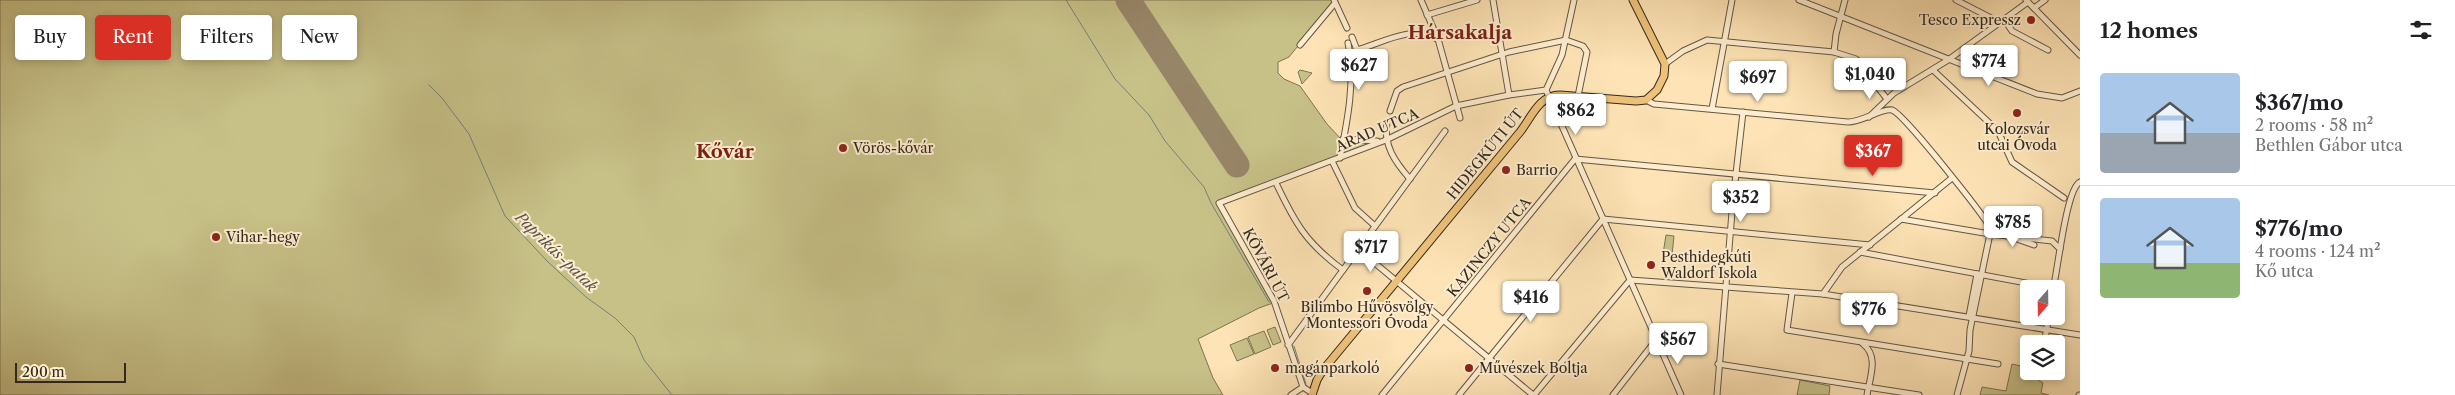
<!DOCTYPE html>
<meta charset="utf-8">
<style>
:root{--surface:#fff;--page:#f2f2f2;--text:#202124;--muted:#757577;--line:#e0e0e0;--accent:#d93025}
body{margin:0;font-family:"Libre Caslon Text",serif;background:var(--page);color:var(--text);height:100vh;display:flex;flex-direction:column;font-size:19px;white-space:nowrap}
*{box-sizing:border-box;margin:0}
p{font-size:16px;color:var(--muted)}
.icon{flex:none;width:28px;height:28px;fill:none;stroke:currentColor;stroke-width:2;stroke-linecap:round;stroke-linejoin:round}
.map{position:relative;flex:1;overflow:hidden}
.side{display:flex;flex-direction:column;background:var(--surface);width:375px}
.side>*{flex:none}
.guide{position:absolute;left:15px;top:15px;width:475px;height:45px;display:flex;gap:10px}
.needle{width:32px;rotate:200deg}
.buttons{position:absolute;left:2020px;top:280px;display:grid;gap:10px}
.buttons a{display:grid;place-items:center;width:45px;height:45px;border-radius:5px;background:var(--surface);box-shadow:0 2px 8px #0003;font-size:25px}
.scale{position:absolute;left:15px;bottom:12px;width:111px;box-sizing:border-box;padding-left:5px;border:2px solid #34281d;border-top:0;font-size:14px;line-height:18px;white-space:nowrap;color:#34281d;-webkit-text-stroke:4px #feedcf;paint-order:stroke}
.price{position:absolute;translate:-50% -42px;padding:0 11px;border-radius:5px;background:#fff;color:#222;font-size:16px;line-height:32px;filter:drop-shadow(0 1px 2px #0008)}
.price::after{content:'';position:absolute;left:50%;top:30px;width:15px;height:11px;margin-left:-8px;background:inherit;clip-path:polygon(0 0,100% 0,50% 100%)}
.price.on{background:var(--accent);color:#fff}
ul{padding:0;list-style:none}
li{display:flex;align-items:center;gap:15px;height:125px;padding:0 20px}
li+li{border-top:1px solid var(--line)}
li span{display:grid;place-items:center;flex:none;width:140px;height:100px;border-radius:5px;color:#555}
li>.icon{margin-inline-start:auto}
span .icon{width:60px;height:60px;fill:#fffc;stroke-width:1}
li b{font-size:21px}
h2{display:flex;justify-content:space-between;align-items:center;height:60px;padding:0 20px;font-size:21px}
.chip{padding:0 18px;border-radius:5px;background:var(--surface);box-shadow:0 2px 8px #0003;font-size:18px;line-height:45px}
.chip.on{background:var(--accent);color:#fff}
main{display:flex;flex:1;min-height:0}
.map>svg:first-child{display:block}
</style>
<main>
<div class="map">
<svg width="2080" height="395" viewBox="0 0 2080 395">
<rect width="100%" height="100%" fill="#fde3b5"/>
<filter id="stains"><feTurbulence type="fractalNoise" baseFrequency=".004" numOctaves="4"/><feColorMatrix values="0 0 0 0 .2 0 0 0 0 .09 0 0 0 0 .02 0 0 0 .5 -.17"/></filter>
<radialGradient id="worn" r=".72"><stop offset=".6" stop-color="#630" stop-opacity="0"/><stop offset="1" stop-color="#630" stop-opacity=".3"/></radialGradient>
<g fill="#c7c188" stroke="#7e7452">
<path d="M 0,0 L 1332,0 L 1333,3 L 1289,57 L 1278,62 L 1278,73 L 1284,79 L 1300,86 L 1327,124 L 1341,139 L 1339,157 L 1217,202 L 1273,303 L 1259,308 L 1198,339 L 1213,378 L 1223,395 L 0,395 Z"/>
<path d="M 1300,70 L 1312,73 L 1302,84 L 1298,72 Z"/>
<path d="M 1348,141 L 1372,143 L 1345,153 L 1345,142 Z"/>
<path d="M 1666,235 L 1674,236 L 1672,255 L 1663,254 Z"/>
<path d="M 1275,327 L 1281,342 L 1273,345 L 1267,330 Z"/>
<path d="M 1264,331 L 1271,347 L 1255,354 L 1248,337 Z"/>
<path d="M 1247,338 L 1254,354 L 1237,361 L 1230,345 Z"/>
<path d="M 2012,364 L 2029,368 L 2029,371 L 2040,371 L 2038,380 L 2043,383 L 2041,393 L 2049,395 L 1980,395 L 1982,387 L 2006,391 Z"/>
<path d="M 1800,380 L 1830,386 L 1829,395 L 1797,395 Z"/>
</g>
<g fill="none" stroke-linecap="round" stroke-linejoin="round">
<g stroke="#768179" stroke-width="1">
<path d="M 1066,0 L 1115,79 L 1149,115 L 1165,141 L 1204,187 L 1211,203 L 1269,302"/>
<path d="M 429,85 L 442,98 L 469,134 L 505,216 L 548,262 L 586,297 L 615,318 L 634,337 L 644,360 L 672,395"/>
<path d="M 1294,346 L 1306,384"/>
</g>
<path stroke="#988669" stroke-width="25" d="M 1128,0 L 1237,165"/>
<defs>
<g id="minor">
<path d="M 1334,0 L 1347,28"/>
<path d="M 1421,0 L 1438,39 L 1460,118"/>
<path d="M 1493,0 L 1509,95"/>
<path d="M 1574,0 L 1562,55 L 1546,90 L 1681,395"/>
<path d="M 1799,0 L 2037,94 L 2062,98 L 2080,91"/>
<path d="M 1956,0 L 1999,22"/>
<path d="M 2026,0 L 2080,55"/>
<path d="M 2034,8 L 2045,0"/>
<path d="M 1427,15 L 1477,0"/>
<path d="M 2004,19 L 2012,31 L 2048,50"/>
<path d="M 1352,37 L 1357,50 C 1382,43 1413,24 1437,39"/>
<path d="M 1300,45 L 1335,3"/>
<path d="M 1834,52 L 1836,34 L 1845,0"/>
<path d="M 1665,64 L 1683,51 L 1707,40 L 1834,52 L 1856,59 L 1887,99"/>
<path d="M 1933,70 L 1998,131 L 2012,162 L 2064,198"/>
<path d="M 1646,100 L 1654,104 L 1848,122 C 1862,122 1882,108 1892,110 C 1903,113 1983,214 1991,229 L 1970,330 L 1969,351 L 1957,395"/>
<path d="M 1712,109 L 1732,0"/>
<path d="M 1390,111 L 1397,91 L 1403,87 L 1509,52 L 1566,40 L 1583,46 L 1587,52 L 1578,96"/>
<path d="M 1869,117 L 1894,93 L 1948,60 L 2028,2"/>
<path d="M 1387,122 C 1383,145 1395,162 1410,179"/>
<path d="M 1343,139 L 1377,141"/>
<path d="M 1340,158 C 1347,123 1356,79 1348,43"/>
<path d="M 1575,159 L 1935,193"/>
<path d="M 1332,161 L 1355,208 L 1375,226"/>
<path d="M 1276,183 C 1295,223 1306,243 1343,270"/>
<path d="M 1603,219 L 1870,245"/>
<path d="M 1901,219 L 1990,234 L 2052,241 L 2060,249"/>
<path d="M 2014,238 L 2034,245"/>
<path d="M 1358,249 L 1533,395"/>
<path d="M 1860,252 L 2053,288"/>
<path d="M 1630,280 L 1823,294 L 2080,335"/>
<path d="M 2053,289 C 2058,270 2066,189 2080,182"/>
<path d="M 1792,293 L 1787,330 L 1998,364"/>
<path d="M 1823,294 L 1842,267 L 1952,178"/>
<path d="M 1969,316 L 1977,274"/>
<path d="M 1863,344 C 1879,356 1870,377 1867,395"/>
<path d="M 2044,344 L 2049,316"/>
<path d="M 1288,345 L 1445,131"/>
<path d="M 1718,364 L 1919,395"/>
<path d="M 1312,393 L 1303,387 L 1274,301 L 1219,203 L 1386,140 L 1456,106 L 1509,95 L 1546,90"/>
<path d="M 1291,395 L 1303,387"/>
<path d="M 1382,395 L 1575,159"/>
<path d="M 1459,395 L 1603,219"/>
<path d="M 1534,395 L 1630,280"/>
<path d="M 1613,395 L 1656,340"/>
<path d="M 1717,395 L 1733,200 L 1743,112"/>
<path d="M 2079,395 L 2080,395"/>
</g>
<path id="major" d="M 1312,395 L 1317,380 L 1323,370 L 1520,132 C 1531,118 1539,95 1560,95 L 1636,101 L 1646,100 L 1657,90 L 1664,76 L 1665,64 L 1633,0"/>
</defs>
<use href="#minor" stroke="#665743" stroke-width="7"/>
<use href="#major" stroke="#34281d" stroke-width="9"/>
<use href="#minor" stroke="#feedcf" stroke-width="5"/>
<use href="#major" stroke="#eec27a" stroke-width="7"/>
</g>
<g fill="#8f2418" stroke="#feedcf" stroke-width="2">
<circle cx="2031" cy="20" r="5"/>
<circle cx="2017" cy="113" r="5"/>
<circle cx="843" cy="148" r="5"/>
<circle cx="1506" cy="170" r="5"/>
<circle cx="216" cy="237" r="5"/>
<circle cx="1651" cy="265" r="5"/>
<circle cx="1367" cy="291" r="5"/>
<circle cx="1275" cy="368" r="5"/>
<circle cx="1469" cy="368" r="5"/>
</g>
<g text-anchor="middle" stroke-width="4" stroke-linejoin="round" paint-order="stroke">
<g font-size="14" fill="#34281d" stroke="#feedcf" text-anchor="start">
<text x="2021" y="25" text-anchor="end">Tesco Expressz</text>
<text x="2017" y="134" text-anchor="middle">Kolozsvár<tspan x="2017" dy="16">utcai Óvoda</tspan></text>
<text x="853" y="153">Vörös-kővár</text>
<text x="1516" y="175">Barrio</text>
<text x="226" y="242">Vihar-hegy</text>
<text x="1661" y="262">Pesthidegkúti<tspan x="1661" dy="16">Waldorf Iskola</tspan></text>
<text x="1367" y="312" text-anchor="middle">Bilimbo Hűvösvölgy<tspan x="1367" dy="16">Montessori Óvoda</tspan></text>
<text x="1285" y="373">magánparkoló</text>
<text x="1479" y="373">Művészek Boltja</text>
</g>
<g font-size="14" fill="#34281d" stroke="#feedcf">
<text transform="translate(1377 130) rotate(-23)" y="5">ARAD UTCA</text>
<text transform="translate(1485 154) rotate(-51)" y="5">HIDEGKÚTI ÚT</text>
<text transform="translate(1489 247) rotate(-51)" y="5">KAZINCZY UTCA</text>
<text transform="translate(1266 265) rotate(62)" y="5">KŐVÁRI ÚT</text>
</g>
<g font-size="15" font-style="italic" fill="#55544b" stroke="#feedcf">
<text transform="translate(556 252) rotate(44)" y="5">Paprikás-patak</text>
</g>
<g font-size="19" font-weight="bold" fill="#7a1f14" stroke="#feedcf">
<text x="1460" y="39">Hársakalja</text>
<text x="725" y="158">Kővár</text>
</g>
</g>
<rect width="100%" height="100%" filter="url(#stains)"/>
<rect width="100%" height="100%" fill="url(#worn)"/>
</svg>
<div class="buttons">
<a><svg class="needle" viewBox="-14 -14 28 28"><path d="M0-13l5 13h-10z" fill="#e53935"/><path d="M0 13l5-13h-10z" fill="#757577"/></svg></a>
<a><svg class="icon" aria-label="layers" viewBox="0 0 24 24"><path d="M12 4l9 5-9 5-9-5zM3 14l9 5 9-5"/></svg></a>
</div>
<div class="scale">200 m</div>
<b class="price" style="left:1989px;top:87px">$774</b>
<b class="price" style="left:1359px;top:91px">$627</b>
<b class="price" style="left:1870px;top:100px">$1,040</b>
<b class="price" style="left:1758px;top:103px">$697</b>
<b class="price" style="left:1576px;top:136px">$862</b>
<b class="price on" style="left:1873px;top:177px">$367</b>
<b class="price" style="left:1741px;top:223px">$352</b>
<b class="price" style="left:2013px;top:248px">$785</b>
<b class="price" style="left:1371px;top:273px">$717</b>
<b class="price" style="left:1531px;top:323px">$416</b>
<b class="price" style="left:1869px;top:335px">$776</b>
<b class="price" style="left:1678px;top:365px">$567</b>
<div class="guide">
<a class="chip">Buy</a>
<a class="chip on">Rent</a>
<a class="chip">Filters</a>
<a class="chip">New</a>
</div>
</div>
<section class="side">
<h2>12 homes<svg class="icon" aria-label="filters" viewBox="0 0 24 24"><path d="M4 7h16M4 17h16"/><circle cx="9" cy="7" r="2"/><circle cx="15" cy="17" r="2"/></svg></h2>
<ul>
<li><span style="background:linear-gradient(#a9c7e8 60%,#9aa5b1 0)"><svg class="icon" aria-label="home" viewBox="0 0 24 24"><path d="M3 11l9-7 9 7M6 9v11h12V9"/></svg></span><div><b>$367/mo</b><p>2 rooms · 58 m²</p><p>Bethlen Gábor utca</p></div></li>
<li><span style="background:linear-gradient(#a9c7e8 65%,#8fb573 0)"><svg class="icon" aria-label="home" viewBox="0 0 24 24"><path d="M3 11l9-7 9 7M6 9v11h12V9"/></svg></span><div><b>$776/mo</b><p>4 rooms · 124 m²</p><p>Kő utca</p></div></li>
</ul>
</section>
</main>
